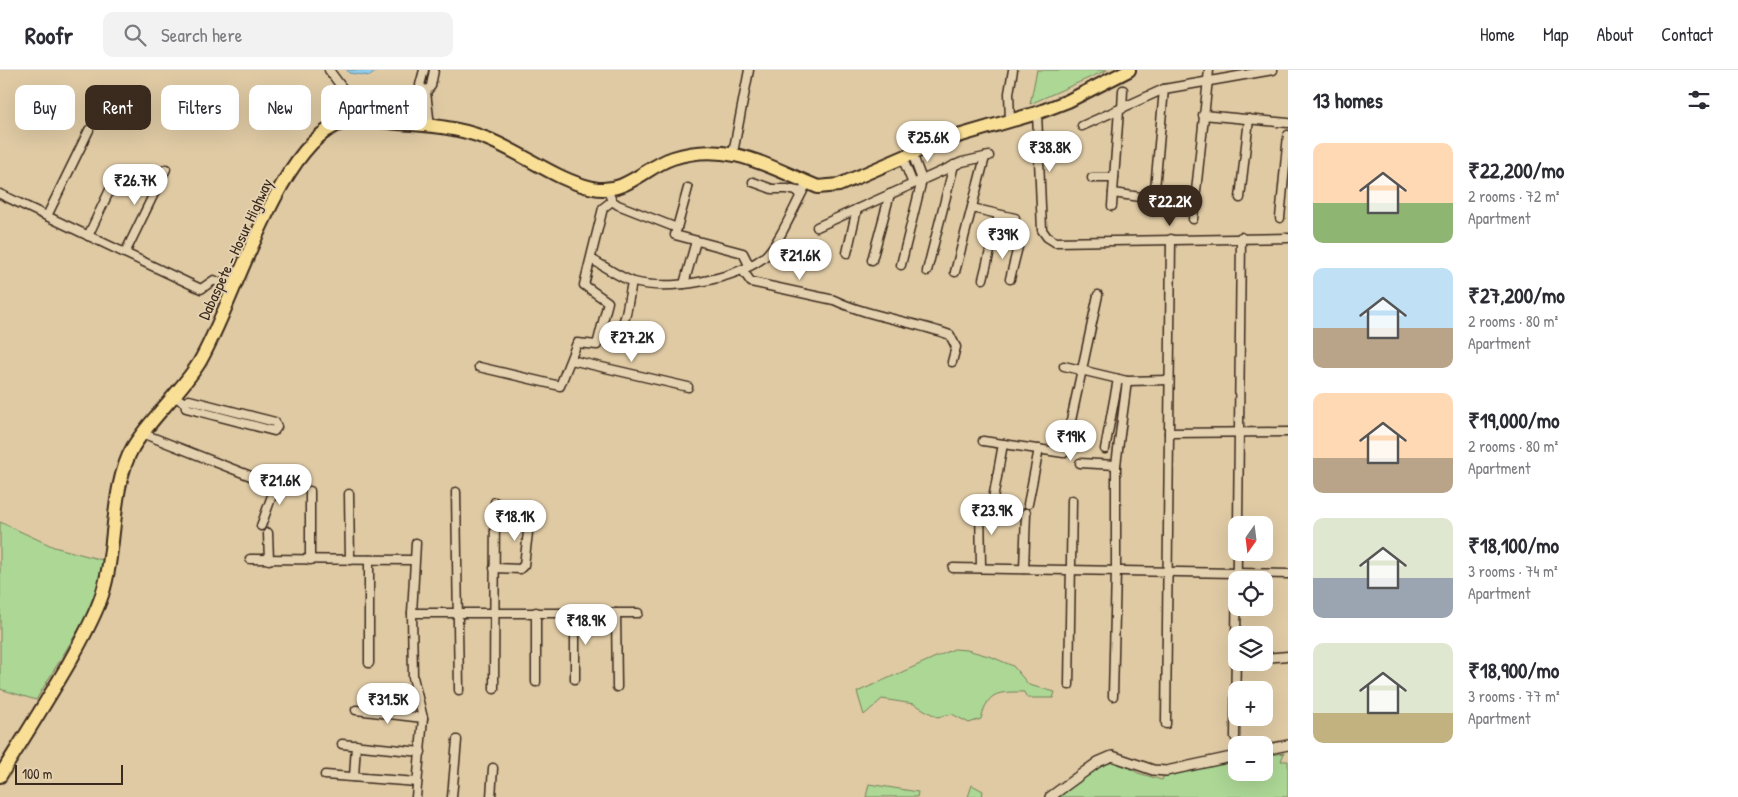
<!DOCTYPE html>
<meta charset="utf-8">
<style>
:root{--surface:#fff;--page:#f2f2f3;--text:#2b2b33;--muted:#7c7c81;--line:#e1e1e2;--accent:#3b2a1e}
body{margin:0;font-family:"Patrick Hand",sans-serif;background:var(--page);color:var(--text);height:100vh;display:flex;flex-direction:column;font-size:19px;white-space:nowrap}
*{box-sizing:border-box;margin:0}
p{font-size:16px;color:var(--muted)}
.icon{flex:none;width:28px;height:28px;fill:none;stroke:currentColor;stroke-width:2;stroke-linecap:round;stroke-linejoin:round}
.map{position:relative;flex:1;overflow:hidden}
.side{display:flex;flex-direction:column;background:var(--surface);width:450px}
.side>*{flex:none}
.top-card{position:absolute;left:15px;top:15px;width:475px;height:45px;display:flex;gap:10px}
.needle{width:32px;rotate:194deg}
.tools{position:absolute;left:1228px;top:446px;display:grid;gap:10px}
.tools a{display:grid;place-items:center;width:45px;height:45px;border-radius:10px;background:var(--surface);box-shadow:0 5px 20px #0002;font-size:25px}
.scale{position:absolute;left:15px;bottom:12px;width:108px;box-sizing:border-box;padding-left:5px;border:2px solid #3b2a1e;border-top:0;font-size:14px;line-height:18px;white-space:nowrap;color:#3b2a1e;-webkit-text-stroke:4px #e4d1af;paint-order:stroke}
.price{position:absolute;translate:-50% -42px;padding:0 11px;border-radius:18px;background:#fff;color:#222;font-size:16px;line-height:32px;filter:drop-shadow(0 1px 2px #0008)}
.price::after{content:'';position:absolute;left:50%;top:30px;width:15px;height:11px;margin-left:-8px;background:inherit;clip-path:polygon(0 0,100% 0,50% 100%)}
.price.on{background:var(--accent);color:#fff}
ul{padding:0;list-style:none}
li{display:flex;align-items:center;gap:15px;height:125px;padding:0 25px}
li span{display:grid;place-items:center;flex:none;width:140px;height:100px;border-radius:10px;color:#555}
li>.icon{margin-inline-start:auto}
span .icon{width:60px;height:60px;fill:#fffc;stroke-width:1}
li b{font-size:21px}
h2{display:flex;justify-content:space-between;align-items:center;height:60px;padding:0 25px;font-size:21px}
.pill{padding:0 18px;border-radius:10px;background:var(--surface);box-shadow:0 5px 20px #0002;font-size:18px;line-height:45px}
.pill.on{background:var(--accent);color:#fff}
header{display:flex;align-items:center;gap:30px;box-sizing:border-box;height:70px;padding:0 25px;background:var(--surface);border-bottom:1px solid var(--line)}
header strong{font-size:24px}
nav{display:flex;gap:28px;margin-inline-start:auto;font-size:18px}
.search{width:350px;height:45px;background:var(--page);display:flex;align-items:center;gap:12px;box-sizing:border-box;padding:0 18px;border-radius:10px;color:var(--muted);font-size:19px}
main{display:flex;flex:1;min-height:0}
.map>svg:first-child{display:block}
</style>
<header>
<strong>Roofr</strong>
<div class="search"><svg class="icon" aria-label="search" viewBox="0 0 24 24"><circle cx="10" cy="10" r="6"/><path d="M15 15l6 6"/></svg>Search here</div>
<nav><a>Home</a><a>Map</a><a>About</a><a>Contact</a></nav>
</header>
<main>
<div class="map">
<svg width="1288" height="727" viewBox="0 0 1288 727">
<rect width="100%" height="100%" fill="#dfcaa4"/>
<filter id="ink" filterUnits="userSpaceOnUse"><feTurbulence type="fractalNoise" baseFrequency=".02" numOctaves="2"/><feDisplacementMap in="SourceGraphic" scale="10" xChannelSelector="R" yChannelSelector="G"/><feConvolveMatrix kernelMatrix="1 2 1 2 8 2 1 2 1" color-interpolation-filters="sRGB"/></filter>
<g filter="url(#ink)">
<g fill="#acd795" stroke="#74805a">
<path d="M 1037,0 L 1107,0 L 1030,34 Z"/>
<path d="M 0,452 L 54,477 L 106,491 L 86,547 L 36,630 L 0,619 Z"/>
<path d="M 954,579 L 967,580 L 992,587 L 1013,596 L 1029,615 L 1055,622 L 1053,628 L 1027,628 L 1024,622 C 998,622 988,621 981,649 L 969,653 L 952,644 L 937,647 L 914,634 L 882,629 L 864,645 L 857,622 Z"/>
<path d="M 1284,683 L 1281,691 L 1288,691 L 1288,727 L 1057,727 L 1100,696 L 1116,691 L 1138,703 L 1162,710 L 1163,707 L 1236,691 L 1236,702 L 1264,702 L 1264,686 Z"/>
<path d="M 869,714 L 918,722 L 917,727 L 866,727 Z"/>
<path d="M 972,715 L 983,721 L 982,727 L 968,727 Z"/>
</g>
<path fill="#8dceee" stroke="#6c8c9b" d="M 347,0 L 378,0 L 370,6 L 349,3 Z"/>
<g fill="none" stroke-linecap="round" stroke-linejoin="round">
<defs>
<g id="minor">
<path d="M 329,0 L 349,27 L 361,51"/>
<path d="M 424,0 L 420,15 L 426,22"/>
<path d="M 1122,39 L 1123,20"/>
<path d="M 1037,43 L 1042,160 L 1047,167 L 1055,172 L 1288,168"/>
<path d="M 1203,45 L 1288,53"/>
<path d="M 1010,51 L 1009,23 L 1013,0"/>
<path d="M 430,56 L 426,22 L 431,16 L 434,0"/>
<path d="M 1082,56 L 1164,19 L 1273,0"/>
<path d="M 733,83 L 749,0"/>
<path d="M 902,87 L 913,114"/>
<path d="M 1092,108 L 1114,108"/>
<path d="M 753,112 L 772,119 L 787,119 L 802,122"/>
<path d="M 688,118 L 675,165 L 743,183 L 749,195"/>
<path d="M 608,121 L 612,131 L 618,135 L 677,158"/>
<path d="M 1113,123 L 1154,129"/>
<path d="M 0,124 L 201,219 L 214,210 L 233,220"/>
<path d="M 1240,128 L 1249,49"/>
<path d="M 1154,131 L 1194,135"/>
<path d="M 1112,136 L 1119,40"/>
<path d="M 972,138 L 1015,148"/>
<path d="M 1153,141 L 1164,19"/>
<path d="M 47,146 L 89,60"/>
<path d="M 1280,148 L 1288,65"/>
<path d="M 1193,149 L 1209,0"/>
<path d="M 817,157 L 962,92 L 989,86"/>
<path d="M 88,166 L 116,107"/>
<path d="M 993,170 L 1018,177 L 1010,209"/>
<path d="M 125,183 L 166,99"/>
<path d="M 847,183 L 857,139"/>
<path d="M 591,189 C 604,196 620,208 634,212 C 670,221 733,210 763,188 C 778,177 797,131 807,113"/>
<path d="M 872,190 L 890,124"/>
<path d="M 901,195 L 922,110 L 912,83"/>
<path d="M 743,201 L 751,212 L 834,230 C 870,247 912,251 950,265 L 956,277 L 952,292"/>
<path d="M 927,201 L 954,95"/>
<path d="M 955,202 L 985,87"/>
<path d="M 983,209 L 999,145"/>
<path d="M 684,214 L 696,171"/>
<path d="M 617,272 L 626,244 L 632,212"/>
<path d="M 571,290 L 688,317"/>
<path d="M 1064,296 L 1127,311 L 1168,310"/>
<path d="M 479,297 L 560,316 L 577,273 L 597,275 L 608,232 L 584,215 L 603,138 L 612,131"/>
<path d="M 175,327 L 185,333 L 186,338 L 274,361 L 277,357 L 275,352 L 189,330 L 185,333"/>
<path d="M 1169,363 L 1288,362"/>
<path d="M 144,364 L 276,416"/>
<path d="M 983,371 L 1064,383 L 1098,225"/>
<path d="M 1105,379 L 1118,309"/>
<path d="M 1080,393 L 1116,395"/>
<path d="M 310,421 L 310,490"/>
<path d="M 456,422 L 459,620"/>
<path d="M 349,424 L 350,490"/>
<path d="M 993,429 L 1003,374"/>
<path d="M 980,434 L 981,498"/>
<path d="M 1028,434 L 1039,379"/>
<path d="M 1238,455 L 1241,167"/>
<path d="M 261,456 L 278,409"/>
<path d="M 268,463 L 269,490"/>
<path d="M 416,473 L 412,543 L 413,607 L 423,648 L 416,727"/>
<path d="M 250,489 L 414,490"/>
<path d="M 369,490 L 369,593"/>
<path d="M 494,498 L 520,499 L 524,495 L 531,438"/>
<path d="M 953,498 L 1288,504"/>
<path d="M 1024,499 L 1026,443"/>
<path d="M 536,542 L 536,612"/>
<path d="M 412,543 L 638,543"/>
<path d="M 616,543 L 617,617"/>
<path d="M 1264,588 L 1288,586"/>
<path d="M 575,609 L 575,542"/>
<path d="M 1069,615 L 1072,430"/>
<path d="M 494,619 L 495,432"/>
<path d="M 1113,626 L 1116,501 L 1116,395 L 1127,311"/>
<path d="M 356,640 L 423,648"/>
<path d="M 1166,654 L 1171,169"/>
<path d="M 1235,667 L 1237,482"/>
<path d="M 342,674 L 421,682"/>
<path d="M 325,705 L 417,712"/>
<path d="M 354,707 L 356,675"/>
<path d="M 452,727 L 457,670"/>
<path d="M 491,727 L 493,698"/>
</g>
<g id="tertiary">
<path d="M 1264,680 L 1288,675"/>
<path d="M 1050,727 L 1098,692 L 1112,686 L 1153,700 L 1166,701 L 1236,686"/>
</g>
<path id="trunk" d="M 0,706 C 23,669 47,631 69,593 C 81,571 94,549 102,525 C 117,479 110,417 133,377 C 150,349 180,323 199,293 C 233,237 278,72 342,53 C 359,48 380,51 398,53 C 428,55 457,57 485,68 C 522,82 555,110 593,118 C 625,125 645,97 673,88 C 728,70 769,97 818,117 L 839,115 L 941,71 L 1037,43 L 1068,31 L 1129,0"/>
</defs>
<use href="#minor" stroke="#3b2a1e" stroke-width="11"/>
<use href="#tertiary" stroke="#3b2a1e" stroke-width="12"/>
<use href="#trunk" stroke="#3b2a1e" stroke-width="16"/>
<use href="#minor" stroke="#e4d1af" stroke-width="8"/>
<use href="#tertiary" stroke="#e4d1af" stroke-width="9"/>
<use href="#trunk" stroke="#f9df96" stroke-width="12"/>
</g>
</g>
<g text-anchor="middle" stroke-width="4" stroke-linejoin="round" paint-order="stroke">
<g font-size="16" fill="#3b2a1e" stroke="#e4d1af">
<text transform="translate(235 179) rotate(-65)" y="6">Dabaspete - Hosur Highway</text>
</g>
</g>
</svg>
<div class="tools">
<a><svg class="needle" viewBox="-14 -14 28 28"><path d="M0-13l5 13h-10z" fill="#e53935"/><path d="M0 13l5-13h-10z" fill="#7c7c81"/></svg></a>
<a><svg class="icon" aria-label="locate" viewBox="0 0 24 24"><circle cx="12" cy="12" r="6"/><path d="M12 2v4M12 18v4M2 12h4M18 12h4"/></svg></a>
<a><svg class="icon" aria-label="layers" viewBox="0 0 24 24"><path d="M12 4l9 5-9 5-9-5zM3 14l9 5 9-5"/></svg></a>
<a>+</a>
<a>−</a>
</div>
<div class="scale">100 m</div>
<b class="price" style="left:928px;top:93px">₹25.6K</b>
<b class="price" style="left:1050px;top:103px">₹38.8K</b>
<b class="price" style="left:135px;top:136px">₹26.7K</b>
<b class="price on" style="left:1170px;top:157px">₹22.2K</b>
<b class="price" style="left:1003px;top:190px">₹39K</b>
<b class="price" style="left:800px;top:211px">₹21.6K</b>
<b class="price" style="left:632px;top:293px">₹27.2K</b>
<b class="price" style="left:1071px;top:392px">₹19K</b>
<b class="price" style="left:280px;top:436px">₹21.6K</b>
<b class="price" style="left:992px;top:466px">₹23.9K</b>
<b class="price" style="left:515px;top:472px">₹18.1K</b>
<b class="price" style="left:586px;top:576px">₹18.9K</b>
<b class="price" style="left:388px;top:655px">₹31.5K</b>
<div class="top-card">
<a class="pill">Buy</a>
<a class="pill on">Rent</a>
<a class="pill">Filters</a>
<a class="pill">New</a>
<a class="pill">Apartment</a>
</div>
</div>
<section class="side">
<h2>13 homes<svg class="icon" aria-label="filters" viewBox="0 0 24 24"><path d="M4 7h16M4 17h16"/><circle cx="9" cy="7" r="2"/><circle cx="15" cy="17" r="2"/></svg></h2>
<ul>
<li><span style="background:linear-gradient(#ffd9b3 60%,#8fb573 0)"><svg class="icon" aria-label="home" viewBox="0 0 24 24"><path d="M3 11l9-7 9 7M6 9v11h12V9"/></svg></span><div><b>₹22,200/mo</b><p>2 rooms · 72 m²</p><p>Apartment</p></div></li>
<li><span style="background:linear-gradient(#bfe0f5 60%,#b9a48a 0)"><svg class="icon" aria-label="home" viewBox="0 0 24 24"><path d="M3 11l9-7 9 7M6 9v11h12V9"/></svg></span><div><b>₹27,200/mo</b><p>2 rooms · 80 m²</p><p>Apartment</p></div></li>
<li><span style="background:linear-gradient(#ffd9b3 65%,#b9a48a 0)"><svg class="icon" aria-label="home" viewBox="0 0 24 24"><path d="M3 11l9-7 9 7M6 9v11h12V9"/></svg></span><div><b>₹19,000/mo</b><p>2 rooms · 80 m²</p><p>Apartment</p></div></li>
<li><span style="background:linear-gradient(#dfe7d0 60%,#9aa5b1 0)"><svg class="icon" aria-label="home" viewBox="0 0 24 24"><path d="M3 11l9-7 9 7M6 9v11h12V9"/></svg></span><div><b>₹18,100/mo</b><p>3 rooms · 74 m²</p><p>Apartment</p></div></li>
<li><span style="background:linear-gradient(#dfe7d0 70%,#c2b280 0)"><svg class="icon" aria-label="home" viewBox="0 0 24 24"><path d="M3 11l9-7 9 7M6 9v11h12V9"/></svg></span><div><b>₹18,900/mo</b><p>3 rooms · 77 m²</p><p>Apartment</p></div></li>
</ul>
</section>
</main>
